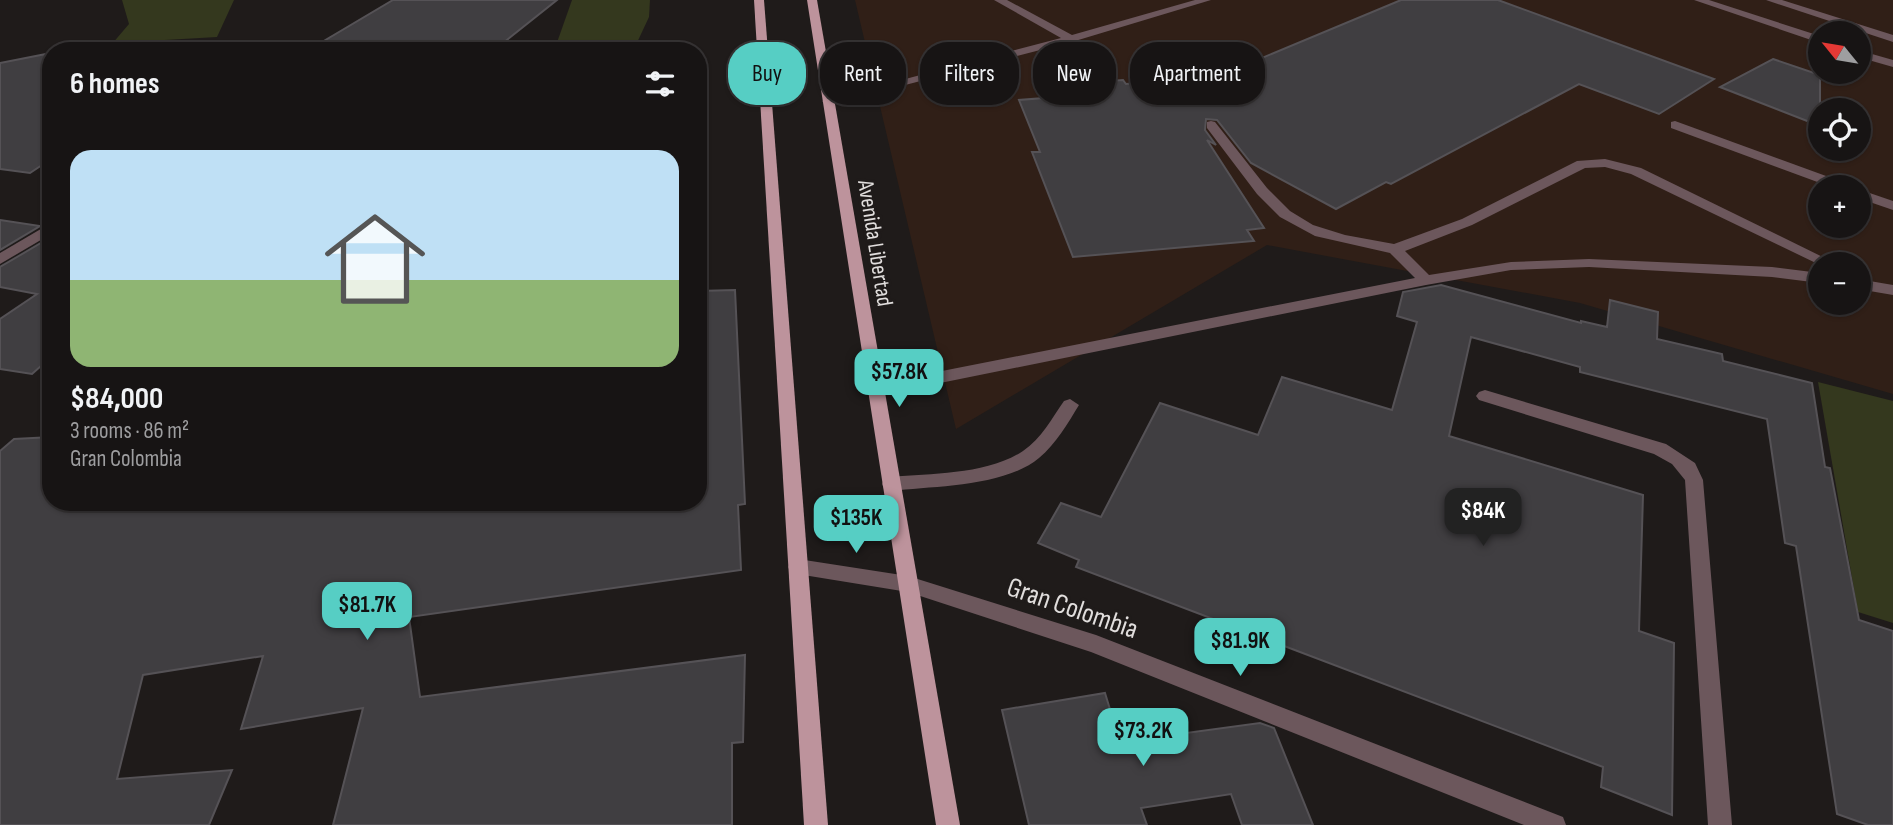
<!DOCTYPE html>
<meta charset="utf-8">
<style>
:root{--surface:#171414;--page:#201d1d;--text:#f1f3f6;--muted:#9e9ea0;--line:#363334;--accent:#56cec4}
body{margin:0;font-family:"Sofia Sans Condensed",sans-serif;background:var(--page);color:var(--text);height:100vh;display:flex;flex-direction:column;font-size:26px;white-space:nowrap}
*{box-sizing:border-box;margin:0}
p{font-size:23px;color:var(--muted)}
.icon{flex:none;width:38px;height:38px;fill:none;stroke:currentColor;stroke-width:2;stroke-linecap:round;stroke-linejoin:round}
.map{position:relative;flex:1;overflow:hidden}
.drawer{position:absolute;left:42px;top:42px;width:665px;height:469px;display:flex;flex-direction:column;background:var(--surface);border-radius:28px;box-shadow:0 2px 5px #0004,0 0 0 2px var(--line)}
.drawer>*{flex:none}
.top-card{position:absolute;left:728px;top:42px;width:665px;height:63px;display:flex;gap:14px}
.needle{width:46px;rotate:300deg}
.fabs{position:absolute;left:1808px;top:21px;display:grid;gap:14px}
.fabs a{display:grid;place-items:center;width:63px;height:63px;border-radius:50%;background:var(--surface);box-shadow:0 2px 5px #0004,0 0 0 2px var(--line);font-size:35px}
.price{position:absolute;translate:-50% -60px;padding:0 16px;border-radius:14px;background:var(--accent);color:#111;font-size:23px;line-height:46px;filter:drop-shadow(0 2px 4px #0008)}
.price::after{content:'';position:absolute;left:50%;top:42px;width:21px;height:16px;margin-left:-10px;background:inherit;clip-path:polygon(0 0,100% 0,50% 100%)}
.price.selected{background:#222;color:#fff}
ul{padding:0;list-style:none}
li{display:grid;align-content:center;gap:14px;height:371px;padding:0 28px}
li span{display:grid;place-items:center;height:217px;border-radius:21px;color:#555}
li>.icon{margin-inline-start:auto}
span .icon{width:126px;height:126px;fill:#fffc;stroke-width:1}
li b{font-size:30px}
h2{display:flex;justify-content:space-between;align-items:center;height:84px;padding:0 28px;font-size:30px}
.tag{padding:0 24px;border-radius:28px;background:var(--surface);box-shadow:0 2px 5px #0004,0 0 0 2px var(--line);font-size:24px;line-height:63px}
.tag.selected{background:var(--accent);color:#111}
.map>svg:first-child{display:block}
</style>
<div class="map">
<svg width="1893" height="825" viewBox="0 0 1893 825">
<rect width="100%" height="100%" fill="#1f1b1a"/>
<path fill="#301f17" fill-rule="evenodd" d="M 855,0 L 1893,0 L 1893,394 L 1580,303 L 1267,245 L 956,429 ZM 1820,33 L 1858,33 L 1858,72 L 1820,72 ZM 1820,110 L 1858,110 L 1858,149 L 1820,149 ZM 1820,187 L 1858,187 L 1858,226 L 1820,226 ZM 1820,264 L 1858,264 L 1858,303 L 1820,303 Z"/>
<g fill="#34381e">
<path d="M 122,0 L 234,0 L 217,37 L 165,40 L 141,51 L 106,51 L 129,24 Z"/>
<path d="M 572,0 L 650,0 L 649,17 L 634,49 L 554,51 Z"/>
<path d="M 1818,382 L 1893,401 L 1893,623 L 1858,612 Z"/>
</g>
<g fill="#403e41" stroke="#555256" stroke-width="2">
<path d="M 393,0 L 557,0 L 493,51 L 307,51 Z"/>
<path d="M 1401,0 L 1498,0 L 1714,79 L 1659,114 L 1579,84 L 1391,184 L 1386,182 L 1336,209 L 1251,163 L 1217,120 L 1206,119 L 1205,130 L 1216,145 L 1207,140 L 1264,228 L 1247,230 L 1254,241 L 1073,257 L 1032,152 L 1040,152 L 1019,100 L 1057,97 L 1052,85 L 1123,80 L 1126,84 L 1164,81 L 1173,95 Z"/>
<path d="M 51,53 L 51,159 L 30,173 L 0,169 L 0,63 Z"/>
<path d="M 1773,59 L 1820,75 L 1820,126 L 1720,87 Z"/>
<path d="M 0,220 L 40,226 L 0,250 Z"/>
<path d="M 51,237 L 51,357 L 32,374 L 0,369 L 0,319 L 37,294 L 0,287 L 0,267 Z"/>
<path d="M 1441,285 L 1581,323 L 1581,321 L 1607,327 L 1610,300 L 1658,312 L 1657,339 L 1722,354 L 1723,361 L 1812,383 L 1825,467 L 1830,468 L 1859,620 L 1893,631 L 1893,825 L 1868,825 L 1837,814 L 1796,546 L 1785,543 L 1767,419 L 1580,372 L 1580,367 L 1471,337 L 1449,436 L 1643,495 L 1639,631 L 1674,643 L 1672,815 L 1601,787 L 1603,767 L 1076,567 L 1079,560 L 1038,543 L 1061,503 L 1101,517 L 1160,403 L 1258,435 L 1282,377 L 1392,410 L 1417,322 L 1397,316 L 1403,292 Z"/>
<path d="M 735,290 L 745,504 L 738,505 L 741,570 L 409,617 L 420,697 L 745,655 L 743,742 L 732,743 L 732,825 L 333,825 L 363,708 L 241,729 L 263,656 L 143,675 L 117,779 L 232,770 L 209,825 L 0,825 L 0,451 L 14,439 L 51,437 L 51,502 L 698,502 L 698,291 Z"/>
<path d="M 1105,693 L 1120,742 L 1260,723 L 1274,728 L 1313,825 L 1242,825 L 1231,794 L 1141,808 L 1147,825 L 1029,825 L 1002,710 Z"/>
</g>
<g fill="none" stroke-linecap="round" stroke-linejoin="round">
<g fill="#6c575c" fill-rule="evenodd">
<path d="M 994,0 L 1007,0 L 1072,35 L 1195,0 L 1211,0 L 1075,41 L 828,105 L 822,101 L 1061,38 Z"/>
<path d="M 1694,0 L 1709,0 L 1820,36 L 1820,43 Z"/>
<path d="M 1766,0 L 1782,0 L 1893,35 L 1893,42 Z"/>
<path d="M 1858,50 L 1893,60 L 1893,67 L 1858,57 Z"/>
<path d="M 1211,121 L 1215,122 L 1267,188 L 1290,211 L 1313,225 L 1345,235 L 1394,244 L 1462,219 L 1577,161 L 1605,159 L 1641,168 L 1837,264 L 1820,265 L 1631,174 L 1605,167 L 1585,168 L 1472,225 L 1405,251 L 1429,275 L 1511,262 L 1589,259 L 1772,267 L 1820,273 L 1820,283 L 1772,277 L 1589,267 L 1511,270 L 1426,285 L 876,396 L 870,394 L 867,390 L 876,384 L 1415,278 L 1390,253 L 1315,236 L 1280,217 L 1257,194 L 1207,128 L 1207,122 Z"/>
<path d="M 1675,121 L 1848,184 L 1850,187 L 1831,187 L 1671,128 L 1671,122 Z"/>
<path d="M 1858,189 L 1893,201 L 1893,210 L 1858,198 Z"/>
<path d="M 51,223 L 51,234 L 0,264 L 0,253 Z"/>
<path d="M 1858,279 L 1893,285 L 1893,295 L 1858,289 Z"/>
<path d="M 1485,390 L 1666,444 L 1695,463 L 1703,480 L 1732,825 L 1708,825 L 1685,480 L 1672,464 L 1654,454 L 1479,400 L 1476,396 L 1479,392 Z"/>
<path d="M 1070,399 L 1079,405 C 1068,423 1056,444 1039,458 C 1004,487 935,486 891,491 L 884,489 L 882,484 L 884,479 L 891,477 C 933,473 986,475 1023,451 C 1041,439 1052,418 1064,401 Z"/>
<path d="M 798,559 L 908,576 L 1096,635 L 1563,817 L 1566,825 L 1524,825 L 1091,652 L 908,592 L 791,573 L 788,567 L 791,561 Z"/>
</g>
<g fill="#bd939c" fill-rule="evenodd">
<path d="M 754,0 L 764,0 L 828,825 L 804,825 Z"/>
<path d="M 807,0 L 817,0 L 960,825 L 936,825 Z"/>
</g>
</g>
<g text-anchor="middle" stroke-width="6" stroke-linejoin="round" paint-order="stroke">
<g font-size="23" fill="#e1dedd" stroke="#1f1b1a">
<text transform="translate(876 243) rotate(81)" y="8">Avenida Libertad</text>
</g>
<g font-size="28" fill="#e1dedd" stroke="#1f1b1a">
<text transform="translate(1073 607) rotate(19)" y="10">Gran Colombia</text>
</g>
</g>
</svg>
<div class="fabs">
<a><svg class="needle" viewBox="-14 -14 28 28"><path d="M0-13l5 13h-10z" fill="#e53935"/><path d="M0 13l5-13h-10z" fill="#9e9ea0"/></svg></a>
<a><svg class="icon" aria-label="locate" viewBox="0 0 24 24"><circle cx="12" cy="12" r="6"/><path d="M12 2v4M12 18v4M2 12h4M18 12h4"/></svg></a>
<a>+</a>
<a>−</a>
</div>
<b class="price" style="left:899px;top:409px">$57.8K</b>
<b class="price selected" style="left:1483px;top:548px">$84K</b>
<b class="price" style="left:856px;top:555px">$135K</b>
<b class="price" style="left:367px;top:642px">$81.7K</b>
<b class="price" style="left:1240px;top:678px">$81.9K</b>
<b class="price" style="left:1143px;top:768px">$73.2K</b>
<div class="top-card">
<a class="tag selected">Buy</a>
<a class="tag">Rent</a>
<a class="tag">Filters</a>
<a class="tag">New</a>
<a class="tag">Apartment</a>
</div>
<section class="drawer">
<h2>6 homes<svg class="icon" aria-label="filters" viewBox="0 0 24 24"><path d="M4 7h16M4 17h16"/><circle cx="9" cy="7" r="2"/><circle cx="15" cy="17" r="2"/></svg></h2>
<ul>
<li><span style="background:linear-gradient(#bfe0f5 60%,#8fb573 0)"><svg class="icon" aria-label="home" viewBox="0 0 24 24"><path d="M3 11l9-7 9 7M6 9v11h12V9"/></svg></span><div><b>$84,000</b><p>3 rooms · 86 m²</p><p>Gran Colombia</p></div></li>
</ul>
</section>
</div>
